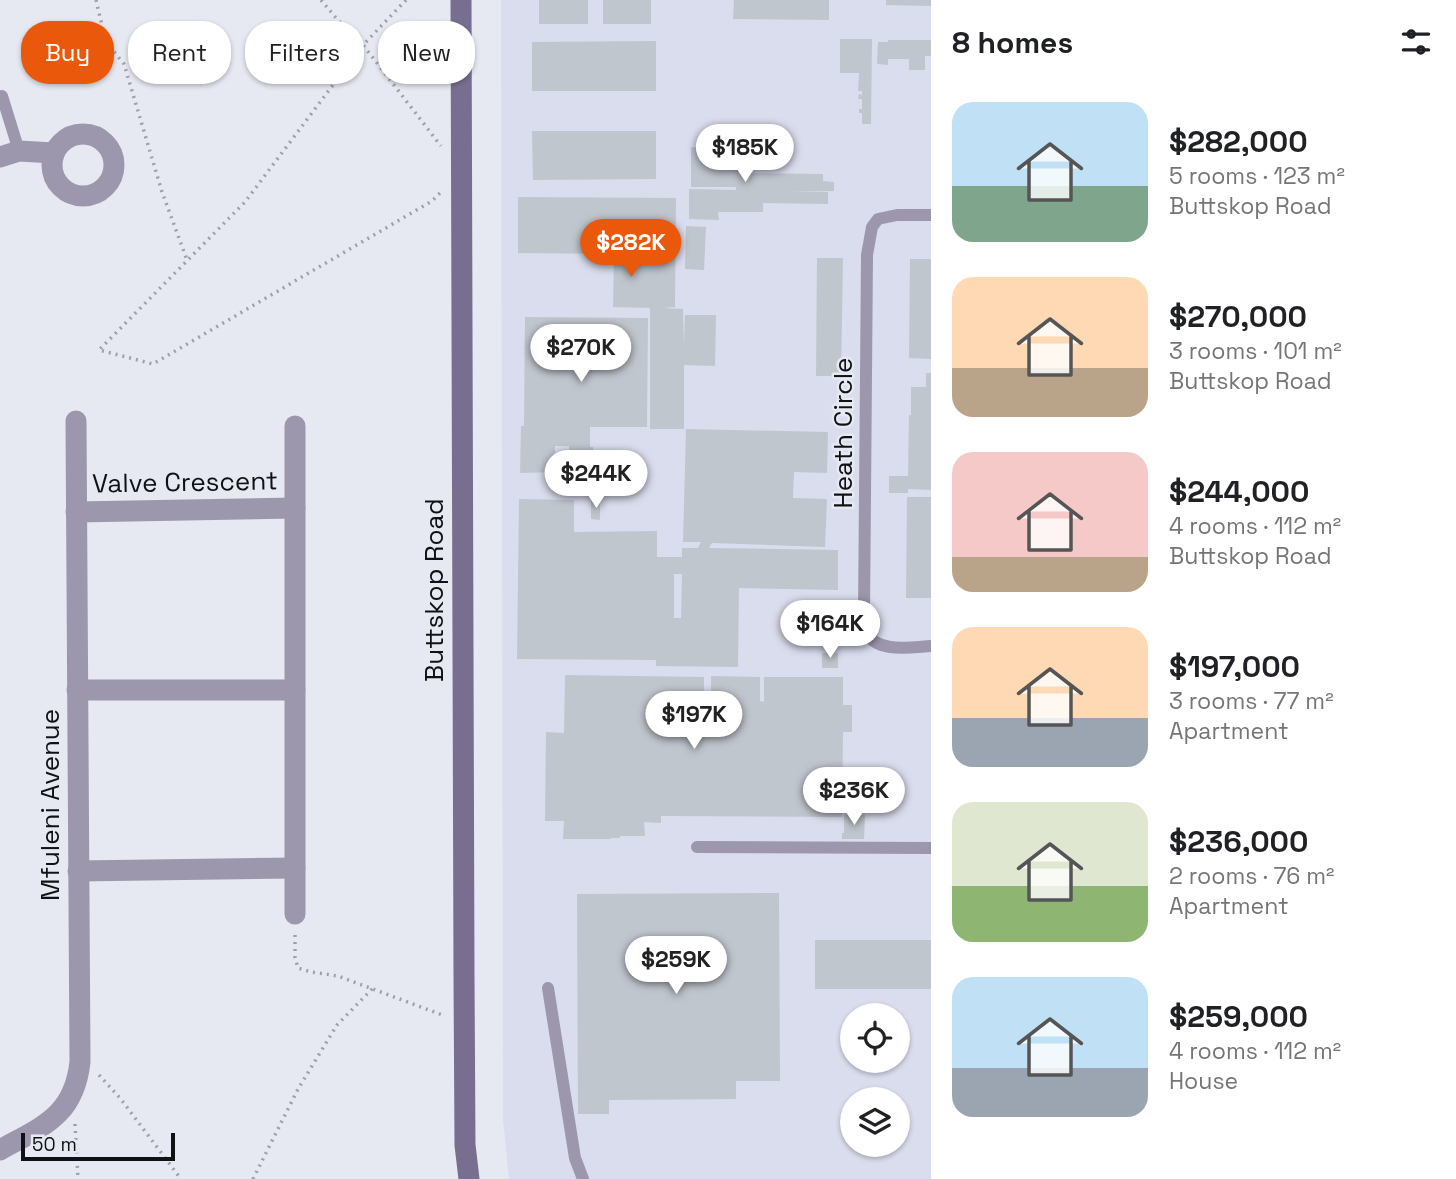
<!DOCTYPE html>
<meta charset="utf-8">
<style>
:root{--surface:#fff;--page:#f6f6f6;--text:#202124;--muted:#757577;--accent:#ea580c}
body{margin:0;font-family:"Space Grotesk",sans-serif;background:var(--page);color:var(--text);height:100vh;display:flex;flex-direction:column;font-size:26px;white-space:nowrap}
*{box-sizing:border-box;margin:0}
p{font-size:23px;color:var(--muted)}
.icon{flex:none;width:38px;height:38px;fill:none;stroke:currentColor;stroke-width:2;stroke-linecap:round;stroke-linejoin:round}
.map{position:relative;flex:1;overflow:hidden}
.sheet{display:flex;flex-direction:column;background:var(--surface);width:525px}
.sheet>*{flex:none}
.banner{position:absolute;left:21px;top:21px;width:665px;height:63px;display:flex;gap:14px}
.tools{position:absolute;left:840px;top:1003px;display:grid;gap:14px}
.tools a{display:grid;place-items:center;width:70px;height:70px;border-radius:50%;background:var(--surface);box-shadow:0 2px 5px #0004;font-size:35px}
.scale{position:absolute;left:21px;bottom:18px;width:154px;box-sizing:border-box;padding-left:7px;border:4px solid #101114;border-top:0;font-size:19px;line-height:24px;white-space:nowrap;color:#101114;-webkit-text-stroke:5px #e6e9f1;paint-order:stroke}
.price{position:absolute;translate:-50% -60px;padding:0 16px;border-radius:24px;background:#fff;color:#222;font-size:23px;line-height:46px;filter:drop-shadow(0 2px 4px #0008)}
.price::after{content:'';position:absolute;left:50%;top:42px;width:21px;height:16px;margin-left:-10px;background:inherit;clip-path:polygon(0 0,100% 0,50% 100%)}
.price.current{background:var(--accent);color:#fff}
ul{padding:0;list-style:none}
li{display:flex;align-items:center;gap:21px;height:175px;padding:0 21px}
li span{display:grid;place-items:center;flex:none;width:196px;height:140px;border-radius:21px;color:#555}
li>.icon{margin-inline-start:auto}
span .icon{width:84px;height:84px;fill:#fffc;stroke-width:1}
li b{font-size:30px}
h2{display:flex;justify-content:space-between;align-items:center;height:84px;padding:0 21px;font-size:30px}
.pill{padding:0 24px;border-radius:28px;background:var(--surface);box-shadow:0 2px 5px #0004;font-size:24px;line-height:63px}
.pill.current{background:var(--accent);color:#fff}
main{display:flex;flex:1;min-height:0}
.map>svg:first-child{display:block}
</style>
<main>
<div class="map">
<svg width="931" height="1179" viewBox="0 0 931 1179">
<rect width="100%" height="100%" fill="#e6e9f1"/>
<path fill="#d9dded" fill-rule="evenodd" d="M 501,0 L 931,0 L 931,1179 L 509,1179 L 503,1119 ZM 852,1015 L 898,1015 L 898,1060 L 852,1060 ZM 852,1099 L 898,1099 L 898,1144 L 852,1144 Z"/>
<g fill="#c0c6ce" fill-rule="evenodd">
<rect x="539" y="0" width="49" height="24"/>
<rect x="603" y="0" width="48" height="24"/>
<path d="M 734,0 L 829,0 L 829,20 L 733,19 Z"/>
<path d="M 886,0 L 931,0 L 931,6 L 886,5 Z"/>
<path d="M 840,39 L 872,39 L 871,124 L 862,124 L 862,113 L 859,113 L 859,109 L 862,109 L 862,99 L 858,99 L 859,94 L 862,95 L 862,91 L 858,91 L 859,73 L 840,73 Z"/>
<path d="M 888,40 L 931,40 L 931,56 L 925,56 L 925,70 L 909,70 L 909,59 L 888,59 L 888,65 L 877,64 L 878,42 L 888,42 Z"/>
<path d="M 656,41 L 656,91 L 532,91 L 532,42 Z"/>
<path d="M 532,131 L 656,131 L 656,179 L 533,180 Z"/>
<path d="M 737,135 L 756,135 L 756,149 L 739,149 L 738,173 L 823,174 L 823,181 L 834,182 L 834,191 L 790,192 L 828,192 L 828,204 L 763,203 L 763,212 L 718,212 L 719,220 L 689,219 L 689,189 L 736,190 L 736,187 L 691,187 L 691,147 L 737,147 Z"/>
<path d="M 518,197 L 676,198 L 675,307 L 663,308 L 683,309 L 684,345 L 685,315 L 716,315 L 715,366 L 684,365 L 684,429 L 650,429 L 650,308 L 613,307 L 614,254 L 518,253 Z"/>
<path d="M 686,226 L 706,227 L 704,270 L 685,269 Z"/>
<path d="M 817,258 L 843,258 L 841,376 L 816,376 Z"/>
<path d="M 910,259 L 931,259 L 931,359 L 909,358 Z"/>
<path d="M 525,317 L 648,318 L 647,427 L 590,427 L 590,447 L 593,447 L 593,463 L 569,462 L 569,446 L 555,446 L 555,472 L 520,473 L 521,426 L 524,426 Z"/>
<path d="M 926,373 L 931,373 L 931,490 L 908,489 L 908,493 L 889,493 L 889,476 L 908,476 L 909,415 L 911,415 L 911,387 L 926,387 Z"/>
<path d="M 686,429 L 828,432 L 827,473 L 794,472 L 793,498 L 827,499 L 825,547 L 712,543 L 709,548 L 838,550 L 838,590 L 739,588 L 738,667 L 656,666 L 656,660 L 517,659 L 519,499 L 574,500 L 574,532 L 657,531 L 657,557 L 682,557 L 682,548 L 698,548 L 701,542 L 683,542 ZM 674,574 L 682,574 L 681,618 L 674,618 Z"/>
<path d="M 907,497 L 931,497 L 931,598 L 906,598 Z"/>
<path d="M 591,500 L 600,500 L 600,520 L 591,519 Z"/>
<rect x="822" y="653" width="16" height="15"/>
<path d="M 565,675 L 704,677 L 704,701 L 711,701 L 711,676 L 760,677 L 760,701 L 764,702 L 764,677 L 843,677 L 843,705 L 852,705 L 852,732 L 843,732 L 842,817 L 661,816 L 661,823 L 644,822 L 645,836 L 620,836 L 620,838 L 611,838 L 611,839 L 563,839 L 564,821 L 545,821 L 546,732 L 564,733 Z"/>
<path d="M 844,815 L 865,815 L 864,839 L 842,839 L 842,833 L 844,833 Z"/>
<path d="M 779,893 L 780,1081 L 736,1081 L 736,1099 L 609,1100 L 609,1114 L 578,1114 L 577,894 Z"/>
<rect x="815" y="940" width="116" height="49"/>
</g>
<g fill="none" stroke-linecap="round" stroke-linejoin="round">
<g stroke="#9ea0a7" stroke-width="3.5" stroke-dasharray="2 5" stroke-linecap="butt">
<path d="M 96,0 L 106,42 L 124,64 L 162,192 L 187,260"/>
<path d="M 321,0 L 337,19 L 363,45 L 245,202 L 99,350 L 153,364 L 432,201 L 442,191"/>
<path d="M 406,0 L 363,45 L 441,146"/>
<path d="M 295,935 L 295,957 L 298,968 L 311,972 L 338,976 L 445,1016"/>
<path d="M 99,1075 L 120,1098 L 181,1179"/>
<path d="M 75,1124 L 78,1179"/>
<path d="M 253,1179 L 298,1089 L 337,1025 L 373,988"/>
</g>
<g stroke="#9d97ae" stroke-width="12">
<path d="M 2,96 L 19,151"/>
<path d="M 931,215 L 897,215 L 878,219 L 872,227 L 867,255 L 864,615 C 865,621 864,628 866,632 C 877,654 912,647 931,646"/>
<path d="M 697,847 L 931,848"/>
<path d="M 548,988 L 575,1158 L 583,1179"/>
</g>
<g stroke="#9d97ae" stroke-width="21">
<circle cx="83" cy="165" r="31"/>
<path d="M 0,157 L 19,151 L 54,153"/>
<path d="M 76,512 L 295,508"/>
<path d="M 77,690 L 295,690"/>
<path d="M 78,871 L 295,868"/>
<path d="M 295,914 L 295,426"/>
<path d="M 0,1150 C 43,1126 74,1116 80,1062 L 76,421"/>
</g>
<path stroke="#786f90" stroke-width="21" d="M 461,0 L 464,976 L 465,1145 L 469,1179"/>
</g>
<g text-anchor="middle" stroke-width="5" stroke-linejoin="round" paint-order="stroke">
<g font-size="26" fill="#101114" stroke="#e6e9f1">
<text transform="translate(843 433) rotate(-90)" y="9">Heath Circle</text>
<text transform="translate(185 482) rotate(-1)" y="9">Valve Crescent</text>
<text transform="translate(434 590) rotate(-90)" y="9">Buttskop Road</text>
<text transform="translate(50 805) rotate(-90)" y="9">Mfuleni Avenue</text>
</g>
</g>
</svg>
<div class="tools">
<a><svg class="icon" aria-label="locate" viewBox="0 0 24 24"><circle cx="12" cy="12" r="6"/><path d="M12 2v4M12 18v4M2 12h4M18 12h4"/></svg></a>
<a><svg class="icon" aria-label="layers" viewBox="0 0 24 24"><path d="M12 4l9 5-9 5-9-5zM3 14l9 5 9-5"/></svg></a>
</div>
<div class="scale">50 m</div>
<b class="price" style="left:745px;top:184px">$185K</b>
<b class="price current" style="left:631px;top:279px">$282K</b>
<b class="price" style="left:581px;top:384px">$270K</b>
<b class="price" style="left:596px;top:510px">$244K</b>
<b class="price" style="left:830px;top:660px">$164K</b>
<b class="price" style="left:694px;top:751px">$197K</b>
<b class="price" style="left:854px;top:827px">$236K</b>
<b class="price" style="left:676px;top:996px">$259K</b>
<div class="banner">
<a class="pill current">Buy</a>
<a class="pill">Rent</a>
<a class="pill">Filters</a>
<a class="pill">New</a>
</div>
</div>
<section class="sheet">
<h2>8 homes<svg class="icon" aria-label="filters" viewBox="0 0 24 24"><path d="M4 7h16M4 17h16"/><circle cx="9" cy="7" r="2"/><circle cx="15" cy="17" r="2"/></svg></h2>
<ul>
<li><span style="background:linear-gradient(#bfe0f5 60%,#7fa58c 0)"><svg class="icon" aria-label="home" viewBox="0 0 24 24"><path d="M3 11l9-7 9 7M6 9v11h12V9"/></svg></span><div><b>$282,000</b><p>5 rooms · 123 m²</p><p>Buttskop Road</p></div></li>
<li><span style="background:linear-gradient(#ffd9b3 65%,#b9a48a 0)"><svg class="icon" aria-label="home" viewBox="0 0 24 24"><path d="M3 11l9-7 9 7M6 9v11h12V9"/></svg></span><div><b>$270,000</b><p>3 rooms · 101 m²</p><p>Buttskop Road</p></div></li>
<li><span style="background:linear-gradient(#f6c9c9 75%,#b9a48a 0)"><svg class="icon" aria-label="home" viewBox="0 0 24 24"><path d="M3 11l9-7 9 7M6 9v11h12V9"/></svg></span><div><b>$244,000</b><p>4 rooms · 112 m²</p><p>Buttskop Road</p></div></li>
<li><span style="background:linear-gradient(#ffd9b3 65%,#9aa5b1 0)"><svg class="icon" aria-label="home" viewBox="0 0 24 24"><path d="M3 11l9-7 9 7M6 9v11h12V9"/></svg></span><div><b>$197,000</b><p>3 rooms · 77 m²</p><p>Apartment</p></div></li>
<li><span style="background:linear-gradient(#dfe7d0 60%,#8fb573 0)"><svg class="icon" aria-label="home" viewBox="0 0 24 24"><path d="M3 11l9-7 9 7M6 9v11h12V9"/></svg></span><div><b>$236,000</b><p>2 rooms · 76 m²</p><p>Apartment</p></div></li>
<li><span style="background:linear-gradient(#bfe0f5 65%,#9aa5b1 0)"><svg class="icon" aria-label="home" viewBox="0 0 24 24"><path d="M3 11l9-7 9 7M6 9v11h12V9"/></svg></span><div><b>$259,000</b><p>4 rooms · 112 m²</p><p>House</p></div></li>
</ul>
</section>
</main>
